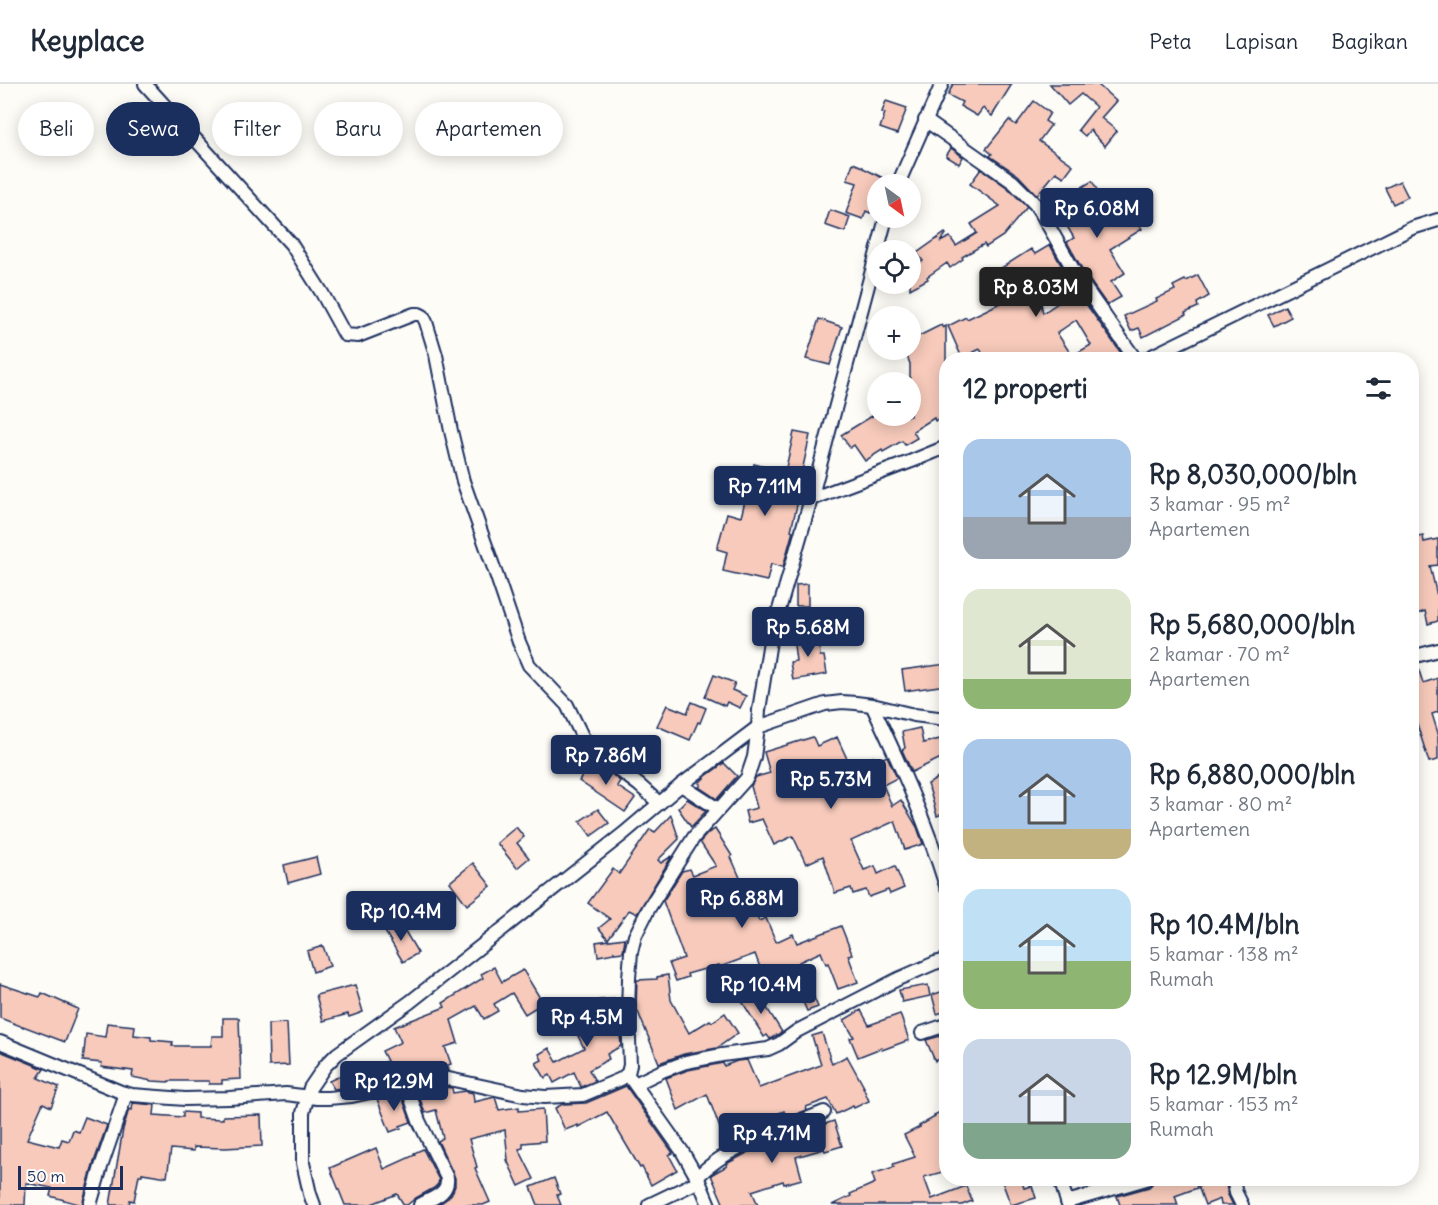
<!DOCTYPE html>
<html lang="id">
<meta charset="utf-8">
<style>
:root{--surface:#fff;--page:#f2f2f3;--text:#1f2937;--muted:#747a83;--line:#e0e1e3;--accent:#1b2f5e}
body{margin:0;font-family:Delius,sans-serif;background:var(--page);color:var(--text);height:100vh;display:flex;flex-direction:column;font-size:22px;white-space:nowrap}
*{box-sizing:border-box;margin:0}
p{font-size:20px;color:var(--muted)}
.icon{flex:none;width:33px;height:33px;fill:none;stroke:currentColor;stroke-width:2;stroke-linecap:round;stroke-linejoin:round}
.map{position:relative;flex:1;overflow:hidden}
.sheet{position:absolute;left:939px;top:268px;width:480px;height:834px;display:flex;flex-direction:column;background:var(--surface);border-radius:24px;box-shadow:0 3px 15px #0003}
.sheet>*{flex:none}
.banner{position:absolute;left:18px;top:18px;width:570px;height:54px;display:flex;gap:12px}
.needle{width:39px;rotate:147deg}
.buttons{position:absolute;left:867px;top:90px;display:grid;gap:12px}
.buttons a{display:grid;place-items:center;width:54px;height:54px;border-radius:50%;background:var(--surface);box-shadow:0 3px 15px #0003;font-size:30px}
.scale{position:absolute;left:18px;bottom:15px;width:105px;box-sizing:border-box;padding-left:6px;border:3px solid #1b2f5e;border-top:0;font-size:16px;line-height:21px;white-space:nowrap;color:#1b2f5e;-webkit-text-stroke:4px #fdfcf7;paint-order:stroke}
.price{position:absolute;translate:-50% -51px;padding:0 14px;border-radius:6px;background:var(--accent);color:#fff;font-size:20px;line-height:39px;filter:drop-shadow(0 2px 3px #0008)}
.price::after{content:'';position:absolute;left:50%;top:36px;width:18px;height:14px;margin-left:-9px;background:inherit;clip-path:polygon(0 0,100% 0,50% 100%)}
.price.on{background:#222;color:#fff}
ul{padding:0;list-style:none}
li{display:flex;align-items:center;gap:18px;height:150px;padding:0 24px}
li span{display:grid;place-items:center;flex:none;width:168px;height:120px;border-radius:18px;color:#555}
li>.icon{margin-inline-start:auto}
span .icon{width:72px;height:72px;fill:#fffc;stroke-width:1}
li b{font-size:26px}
h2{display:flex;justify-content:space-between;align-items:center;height:72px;padding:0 24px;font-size:26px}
.pill{padding:0 21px;border-radius:27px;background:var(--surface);box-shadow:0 3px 15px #0003;font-size:21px;line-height:54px}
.pill.on{background:var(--accent);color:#fff}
header{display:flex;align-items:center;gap:36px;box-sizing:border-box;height:84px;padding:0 30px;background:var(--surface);border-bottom:2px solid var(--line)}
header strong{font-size:28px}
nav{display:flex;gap:33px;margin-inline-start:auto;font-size:21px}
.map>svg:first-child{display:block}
</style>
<header>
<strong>Keyplace</strong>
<nav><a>Peta</a><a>Lapisan</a><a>Bagikan</a></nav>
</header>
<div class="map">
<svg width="1438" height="1121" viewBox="0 0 1438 1121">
<rect width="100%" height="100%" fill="#fdfcf7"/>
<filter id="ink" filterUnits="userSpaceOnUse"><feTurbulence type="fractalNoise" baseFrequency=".0167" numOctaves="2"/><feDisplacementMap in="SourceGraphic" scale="12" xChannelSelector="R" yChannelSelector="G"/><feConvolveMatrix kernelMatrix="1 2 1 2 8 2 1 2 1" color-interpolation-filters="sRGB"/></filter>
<g filter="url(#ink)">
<g fill="#f7cabb" stroke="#1b2f5e" stroke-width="1.5" fill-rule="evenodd">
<path d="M 953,0 L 1012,0 L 992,32 L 983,24 L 977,32 L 960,22 L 962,18 L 948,11 Z"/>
<path d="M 1050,0 L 1097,0 L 1116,17 L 1101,34 L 1117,47 L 1105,62 L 1090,46 L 1085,52 L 1078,46 L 1096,23 L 1081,10 L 1068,21 Z"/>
<path d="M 886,17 L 907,24 L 897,50 L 880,44 L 885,29 L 882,28 Z"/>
<path d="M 1034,17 L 1050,29 L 1045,37 L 1051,41 L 1039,57 L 1073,81 L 1064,93 L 1056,88 L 1037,111 L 1018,91 L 990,72 L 992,70 L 986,65 L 1009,36 L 1016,41 Z"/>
<path d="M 951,64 L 963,73 L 959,80 L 946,72 Z"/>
<path d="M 853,79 L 863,83 L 863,84 L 883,94 L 881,100 L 878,100 L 878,109 L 870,129 L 866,127 L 863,135 L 846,129 L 857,99 L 847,96 Z"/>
<path d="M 981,85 L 1008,104 L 1027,123 L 1003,152 L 986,163 L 984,160 L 962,173 L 963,175 L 950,184 L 947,179 L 927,193 L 928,195 L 910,205 L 910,184 L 923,177 L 917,169 L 945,149 L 946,150 L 940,158 L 950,153 L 956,162 L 977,149 L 971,140 L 1000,122 L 970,100 Z"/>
<path d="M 1092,97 L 1100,111 L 1090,118 L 1102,138 L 1128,122 L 1142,145 L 1110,165 L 1125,189 L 1111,198 L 1121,213 L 1107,221 L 1085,190 L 1067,158 L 1074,154 L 1064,137 L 1069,134 L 1056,118 L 1074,105 L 1076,107 Z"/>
<path d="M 1400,97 L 1408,113 L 1393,120 L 1385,104 Z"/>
<path d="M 830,126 L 850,133 L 845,148 L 825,141 Z"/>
<path d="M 1050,161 L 1071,199 L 1126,276 L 986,276 L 980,265 L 962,274 L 948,242 L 966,233 L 967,235 L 986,226 L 1012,213 L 995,188 L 1031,165 L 1035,170 ZM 1053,189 L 1068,212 L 1043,229 L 1037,200 ZM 1076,236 L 1091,261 L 1072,272 L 1057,249 Z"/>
<path d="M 1198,191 L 1209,212 L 1197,219 L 1198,223 L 1185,229 L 1186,231 L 1143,253 L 1139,244 L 1131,247 L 1124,232 L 1157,217 L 1156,215 L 1175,206 L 1173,202 L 1185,196 L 1186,197 Z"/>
<path d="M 1285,222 L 1291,233 L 1274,242 L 1268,231 Z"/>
<path d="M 819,235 L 842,243 L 830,281 L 806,275 Z"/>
<path d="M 941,241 L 943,244 L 946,242 L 946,331 L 935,337 L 934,334 L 913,347 L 917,354 L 905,361 L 902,357 L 883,368 L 882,366 L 865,377 L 854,361 L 850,364 L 841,351 L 877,329 L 878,332 L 910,332 L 910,280 L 905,266 L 910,266 L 910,254 L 921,251 Z"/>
<path d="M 794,348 L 810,351 L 801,392 L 804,392 L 791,446 L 793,447 L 783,483 L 771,480 L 767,497 L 723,487 L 727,468 L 717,465 L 727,429 L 741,433 L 754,380 L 785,388 Z"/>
<path d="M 1423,452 L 1424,458 L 1438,455 L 1438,481 L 1430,482 L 1438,516 L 1438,537 L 1428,540 L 1425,527 L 1412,532 L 1412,454 Z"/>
<path d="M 808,500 L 808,522 L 796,522 L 796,501 Z"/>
<path d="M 818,550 L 820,572 L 824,572 L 827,590 L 793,596 L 790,578 L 796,577 L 793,553 Z"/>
<path d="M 946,580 L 946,601 L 905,607 L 902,586 Z"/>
<path d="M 1417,580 L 1423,599 L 1438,594 L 1438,628 L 1432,630 L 1438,649 L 1438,676 L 1429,678 L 1414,631 L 1412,632 L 1412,581 Z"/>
<path d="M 714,591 L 735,599 L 732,606 L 746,612 L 740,624 L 727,618 L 725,622 L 705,613 Z"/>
<path d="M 692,618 L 706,624 L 700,639 L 698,638 L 690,656 L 657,642 L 667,621 L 687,629 Z"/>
<path d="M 920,644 L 923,659 L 940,655 L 943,673 L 912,688 L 902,666 L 905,664 L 902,648 Z"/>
<path d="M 813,653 L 817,662 L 837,653 L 849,679 L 852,678 L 854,682 L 873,673 L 875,678 L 887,672 L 897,694 L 883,701 L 892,722 L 901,716 L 917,743 L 923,760 L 905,766 L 895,737 L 851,757 L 864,786 L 875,782 L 878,790 L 895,782 L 904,804 L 890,810 L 888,806 L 869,813 L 866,806 L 853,810 L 851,804 L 835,809 L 823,772 L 806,780 L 793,752 L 774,761 L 762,735 L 748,739 L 745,727 L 757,724 L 751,702 L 756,693 L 770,689 L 764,668 Z"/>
<path d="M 620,667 L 635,678 L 630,684 L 616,673 Z"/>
<path d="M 593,675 L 620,697 L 617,702 L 635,714 L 625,728 L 579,697 Z"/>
<path d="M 724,679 L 737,692 L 717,715 L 699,703 L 701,700 L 699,699 L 706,692 Z"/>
<path d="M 946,689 L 946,729 L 937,732 L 928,700 Z"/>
<path d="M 687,715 L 706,727 L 691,743 L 678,724 Z"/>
<path d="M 598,725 L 609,739 L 591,752 L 580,737 Z"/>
<path d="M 671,731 L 679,755 L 658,776 L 661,779 L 672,772 L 637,830 L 629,826 L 608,855 L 599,844 L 610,835 L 588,819 L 613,785 L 619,790 L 650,745 L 655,748 Z"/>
<path d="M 516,743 L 524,753 L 517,759 L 529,774 L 517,784 L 497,759 Z"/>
<path d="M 715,745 L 732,772 L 731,773 L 759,837 L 766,834 L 776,858 L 793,850 L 797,859 L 841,842 L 852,870 L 848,871 L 858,898 L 838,905 L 828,879 L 826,880 L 821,868 L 799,878 L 818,923 L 807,927 L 793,895 L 768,905 L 755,870 L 720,883 L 719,881 L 687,890 L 688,893 L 676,897 L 669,879 L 684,874 L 663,817 L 682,787 L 690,785 L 693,791 L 716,782 L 700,758 L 708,749 Z"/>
<path d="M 316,773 L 320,790 L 288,799 L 284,781 Z"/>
<path d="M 473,779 L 491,802 L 467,821 L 450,798 Z"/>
<path d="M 399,837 L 418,869 L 403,878 L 384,846 Z"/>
<path d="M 625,854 L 623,868 L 615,869 L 614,868 L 614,869 L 598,872 L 596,858 Z"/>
<path d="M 323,862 L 330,882 L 313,888 L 307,867 Z"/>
<path d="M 494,883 L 502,898 L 523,886 L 543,919 L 525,930 L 512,909 L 494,920 L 498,927 L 484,935 L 476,922 L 451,936 L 458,959 L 445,963 L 451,980 L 448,981 L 449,987 L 431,986 L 356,1003 L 350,992 L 366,983 L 368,987 L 387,977 L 382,967 L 401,958 L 394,943 L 445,923 L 443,919 L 483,894 L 481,890 Z"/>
<path d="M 668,891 L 671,916 L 689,949 L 710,936 L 712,938 L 725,929 L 738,949 L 717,964 L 684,970 L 659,979 L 636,923 L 637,896 L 657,895 L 657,893 Z"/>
<path d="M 0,900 L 40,913 L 42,909 L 78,925 L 65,958 L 23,942 L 23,943 L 0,934 Z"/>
<path d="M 355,901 L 363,928 L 349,933 L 348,930 L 323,937 L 316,911 Z"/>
<path d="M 928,901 L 930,912 L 902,918 L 899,906 Z"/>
<path d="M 755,905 L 782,948 L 770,955 L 767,951 L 764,953 L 740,914 Z"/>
<path d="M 946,906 L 946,927 L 937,930 L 932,911 Z"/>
<path d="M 617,915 L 621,962 L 607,970 L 609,975 L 589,986 L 595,997 L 581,1003 L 574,988 L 554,999 L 550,991 L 545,994 L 536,979 L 542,976 L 539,970 L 549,964 L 557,978 L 584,964 L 578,952 L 600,940 L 599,916 Z"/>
<path d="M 861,926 L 869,941 L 900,930 L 909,956 L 882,966 L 881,964 L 858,973 L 850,954 L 854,953 L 844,936 Z"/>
<path d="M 223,934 L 239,934 L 241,995 L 222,996 L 222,1000 L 209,1000 L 209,997 L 169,997 L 169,998 L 152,997 L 132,993 L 133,987 L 101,983 L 102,979 L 83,977 L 86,950 L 105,953 L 107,939 L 135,942 L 134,951 L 151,953 L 151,956 L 173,958 L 172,962 L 211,962 L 212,952 L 223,952 Z"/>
<path d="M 287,939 L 289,981 L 269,982 L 268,940 Z"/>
<path d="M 822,949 L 832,980 L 847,972 L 864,1003 L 863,1003 L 869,1017 L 854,1024 L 853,1022 L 836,1030 L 828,1015 L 806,1023 L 807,1026 L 786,1034 L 784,1027 L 723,1052 L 707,1010 L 678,1026 L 666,994 L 688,986 L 723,979 L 724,982 L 737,977 L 747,976 L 759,1004 L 821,981 L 812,952 Z"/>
<path d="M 944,951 L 946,957 L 946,972 L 935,977 L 926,956 Z"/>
<path d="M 0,967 L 44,985 L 38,994 L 59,1003 L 51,1023 L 43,1019 L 27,1055 L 59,1063 L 62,1055 L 69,1057 L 73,1046 L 79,1048 L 85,1033 L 107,1041 L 93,1081 L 82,1121 L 50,1112 L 52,1104 L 26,1099 L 25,1121 L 0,1121 Z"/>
<path d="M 342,991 L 349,1003 L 334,1005 L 329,997 Z"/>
<path d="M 434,1002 L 452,1004 L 453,1009 L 465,1007 L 473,1009 L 474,1018 L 495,1013 L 499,1026 L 519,1023 L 519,1027 L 543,1025 L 545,1057 L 523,1059 L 523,1064 L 519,1065 L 534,1095 L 519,1102 L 507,1076 L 508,1076 L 505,1046 L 469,1055 L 477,1083 L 475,1084 L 490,1118 L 483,1121 L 438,1121 L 448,1114 L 452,1109 L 455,1102 L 455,1094 L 438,1057 L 443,1054 L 436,1026 L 425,1029 L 417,1006 Z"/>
<path d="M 626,1002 L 673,1069 L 669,1071 L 677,1086 L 651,1101 L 642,1083 L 640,1084 L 607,1028 L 578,1043 L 578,1041 L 565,1046 L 555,1024 L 563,1020 L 586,1019 Z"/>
<path d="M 401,1010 L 411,1038 L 400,1042 L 401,1044 L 390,1048 L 377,1015 Z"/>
<path d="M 133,1019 L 155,1021 L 154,1031 L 183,1033 L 183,1028 L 197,1029 L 197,1034 L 223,1035 L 223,1032 L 261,1031 L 262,1062 L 225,1064 L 194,1063 L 194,1067 L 171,1065 L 167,1093 L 142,1089 L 142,1091 L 139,1091 L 134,1117 L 130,1116 L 129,1121 L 110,1121 L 123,1045 L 129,1025 L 132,1026 Z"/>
<path d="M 946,1025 L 946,1087 L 924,1093 L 932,1115 L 966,1102 L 972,1117 L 962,1121 L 832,1121 L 851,1112 L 850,1110 L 875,1099 L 872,1090 L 894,1083 L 893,1080 L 915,1073 L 904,1051 L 920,1043 L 919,1042 L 935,1033 L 934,1031 Z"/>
<path d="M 834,1037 L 842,1062 L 825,1067 L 824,1065 L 796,1073 L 802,1095 L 784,1100 L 783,1097 L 752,1107 L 758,1121 L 724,1121 L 711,1091 L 716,1088 L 727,1082 L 726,1080 L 730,1078 L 760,1062 L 771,1058 L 771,1060 L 792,1054 L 791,1050 L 812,1042 L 813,1044 Z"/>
<path d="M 376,1064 L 384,1085 L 415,1071 L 414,1069 L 423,1065 L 439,1096 L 438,1100 L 434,1104 L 416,1114 L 407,1121 L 404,1121 L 397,1110 L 369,1121 L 345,1121 L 330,1084 Z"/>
<path d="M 554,1094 L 560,1110 L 557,1111 L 561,1121 L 538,1121 L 531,1103 Z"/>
<path d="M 1001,1095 L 1021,1095 L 1024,1104 L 1032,1102 L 1036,1114 L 1011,1121 Z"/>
<path d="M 1154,1095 L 1194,1095 L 1197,1104 L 1175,1112 L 1178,1121 L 1120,1121 L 1117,1112 L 1149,1103 L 1152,1100 Z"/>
<path d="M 1221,1095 L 1225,1095 L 1228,1111 L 1233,1121 L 1221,1121 L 1220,1115 L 1205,1121 L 1198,1102 Z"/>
</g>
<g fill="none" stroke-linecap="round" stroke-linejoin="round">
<defs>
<g id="street">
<path d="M 145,0 L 291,160 L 322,209 L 345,251 L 358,252 L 414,230 L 419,230 L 423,232 L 426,238 L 436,271 L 451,347 L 463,397 L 496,490 L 519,558 L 529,581 L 567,621 L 583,654 L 602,673 L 639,701 L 659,719"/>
<path d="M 925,36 L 1013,98 L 1035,120 L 1043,132 L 1078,194 L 1136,276"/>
<path d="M 898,100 L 942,0"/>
<path d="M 1144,276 L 1382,159 L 1412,144 L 1438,136"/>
<path d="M 811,415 L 912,377 L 946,363"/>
<path d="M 1412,573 L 1438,566"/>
<path d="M 872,621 C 900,680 927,740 946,802"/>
<path d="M 681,701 L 718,725"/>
<path d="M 922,949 L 946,941"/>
<path d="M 0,958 L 121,1008 L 132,1011 L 185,1015 L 229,1014 L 286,1010 L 317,1014 L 328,1014 L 352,1012 L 433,994 L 449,995 L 523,1011 L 545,1013 L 583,1011 L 621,995 L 628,989 L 630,981 L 628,930 L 629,894 L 631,868 L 635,852 L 649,824 L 694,753 L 747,694 L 754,673 L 758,643 L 759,626 L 770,557 L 811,415 L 886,134"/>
<path d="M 631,995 L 682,1067 L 699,1097 L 709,1121"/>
<path d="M 406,1000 L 419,1037 L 447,1094 C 449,1110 432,1114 420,1121"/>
<path d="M 635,1000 L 662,987 L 686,978 L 722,971 L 768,965 L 779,960 L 797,947 L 898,895 L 935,879 L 946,876"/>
<path d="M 697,1093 C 731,1059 781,1046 824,1028"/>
<path d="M 1060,1095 L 1068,1121"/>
<path d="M 1233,1095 L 1236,1109 L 1242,1121"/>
<path d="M 1067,1118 L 1146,1095"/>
<path d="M 90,1121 L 101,1083 L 126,1010"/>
<path d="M 314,1121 L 310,1110 L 303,1079 L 303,1029 L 310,1004 L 325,982 L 337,970 L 410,918 L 623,750 L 681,701 L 758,643 L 825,620 L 842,618 L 856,619 L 872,621 L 914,631 L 946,635"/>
<path d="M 649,1121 L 699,1097"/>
</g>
</defs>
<use href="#street" stroke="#1b2f5e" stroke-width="16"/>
<use href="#street" stroke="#fdfcf7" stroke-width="12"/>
</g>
</g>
</svg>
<div class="buttons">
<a><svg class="needle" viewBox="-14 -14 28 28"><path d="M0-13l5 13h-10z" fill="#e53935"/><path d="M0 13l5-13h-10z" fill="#747a83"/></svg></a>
<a><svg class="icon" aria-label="locate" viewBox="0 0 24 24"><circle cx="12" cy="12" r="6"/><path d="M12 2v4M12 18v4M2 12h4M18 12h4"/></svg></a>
<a>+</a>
<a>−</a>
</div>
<div class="scale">50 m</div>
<b class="price" style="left:1097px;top:155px">Rp 6.08M</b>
<b class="price on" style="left:1036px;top:234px">Rp 8.03M</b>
<b class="price" style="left:765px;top:433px">Rp 7.11M</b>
<b class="price" style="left:808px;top:574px">Rp 5.68M</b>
<b class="price" style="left:606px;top:702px">Rp 7.86M</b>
<b class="price" style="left:831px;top:726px">Rp 5.73M</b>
<b class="price" style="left:742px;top:845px">Rp 6.88M</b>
<b class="price" style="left:401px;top:858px">Rp 10.4M</b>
<b class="price" style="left:761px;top:931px">Rp 10.4M</b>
<b class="price" style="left:587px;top:964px">Rp 4.5M</b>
<b class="price" style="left:394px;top:1028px">Rp 12.9M</b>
<b class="price" style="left:772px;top:1080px">Rp 4.71M</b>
<div class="banner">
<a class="pill">Beli</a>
<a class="pill on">Sewa</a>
<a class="pill">Filter</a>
<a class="pill">Baru</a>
<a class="pill">Apartemen</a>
</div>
<section class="sheet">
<h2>12 properti<svg class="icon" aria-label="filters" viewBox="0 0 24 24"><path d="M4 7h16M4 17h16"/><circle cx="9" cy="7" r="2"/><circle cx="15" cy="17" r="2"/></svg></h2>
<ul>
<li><span style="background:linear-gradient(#a9c7e8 65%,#9aa5b1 0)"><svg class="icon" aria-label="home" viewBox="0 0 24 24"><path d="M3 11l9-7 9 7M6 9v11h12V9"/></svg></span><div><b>Rp 8,030,000/bln</b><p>3 kamar · 95 m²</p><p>Apartemen</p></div></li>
<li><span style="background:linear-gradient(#dfe7d0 75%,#8fb573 0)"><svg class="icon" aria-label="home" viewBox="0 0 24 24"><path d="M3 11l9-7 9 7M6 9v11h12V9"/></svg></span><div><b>Rp 5,680,000/bln</b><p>2 kamar · 70 m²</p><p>Apartemen</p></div></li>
<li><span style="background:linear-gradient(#a9c7e8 75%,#c2b280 0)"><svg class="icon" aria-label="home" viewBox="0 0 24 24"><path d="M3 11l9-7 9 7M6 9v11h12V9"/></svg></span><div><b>Rp 6,880,000/bln</b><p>3 kamar · 80 m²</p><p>Apartemen</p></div></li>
<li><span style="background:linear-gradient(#bfe0f5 60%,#8fb573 0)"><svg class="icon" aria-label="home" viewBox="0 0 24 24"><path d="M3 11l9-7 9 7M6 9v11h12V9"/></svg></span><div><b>Rp 10.4M/bln</b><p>5 kamar · 138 m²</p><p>Rumah</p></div></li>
<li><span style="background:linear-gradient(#c9d6e8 70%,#7fa58c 0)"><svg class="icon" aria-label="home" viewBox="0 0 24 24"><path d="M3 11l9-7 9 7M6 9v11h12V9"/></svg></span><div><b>Rp 12.9M/bln</b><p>5 kamar · 153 m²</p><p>Rumah</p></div></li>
</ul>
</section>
</div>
